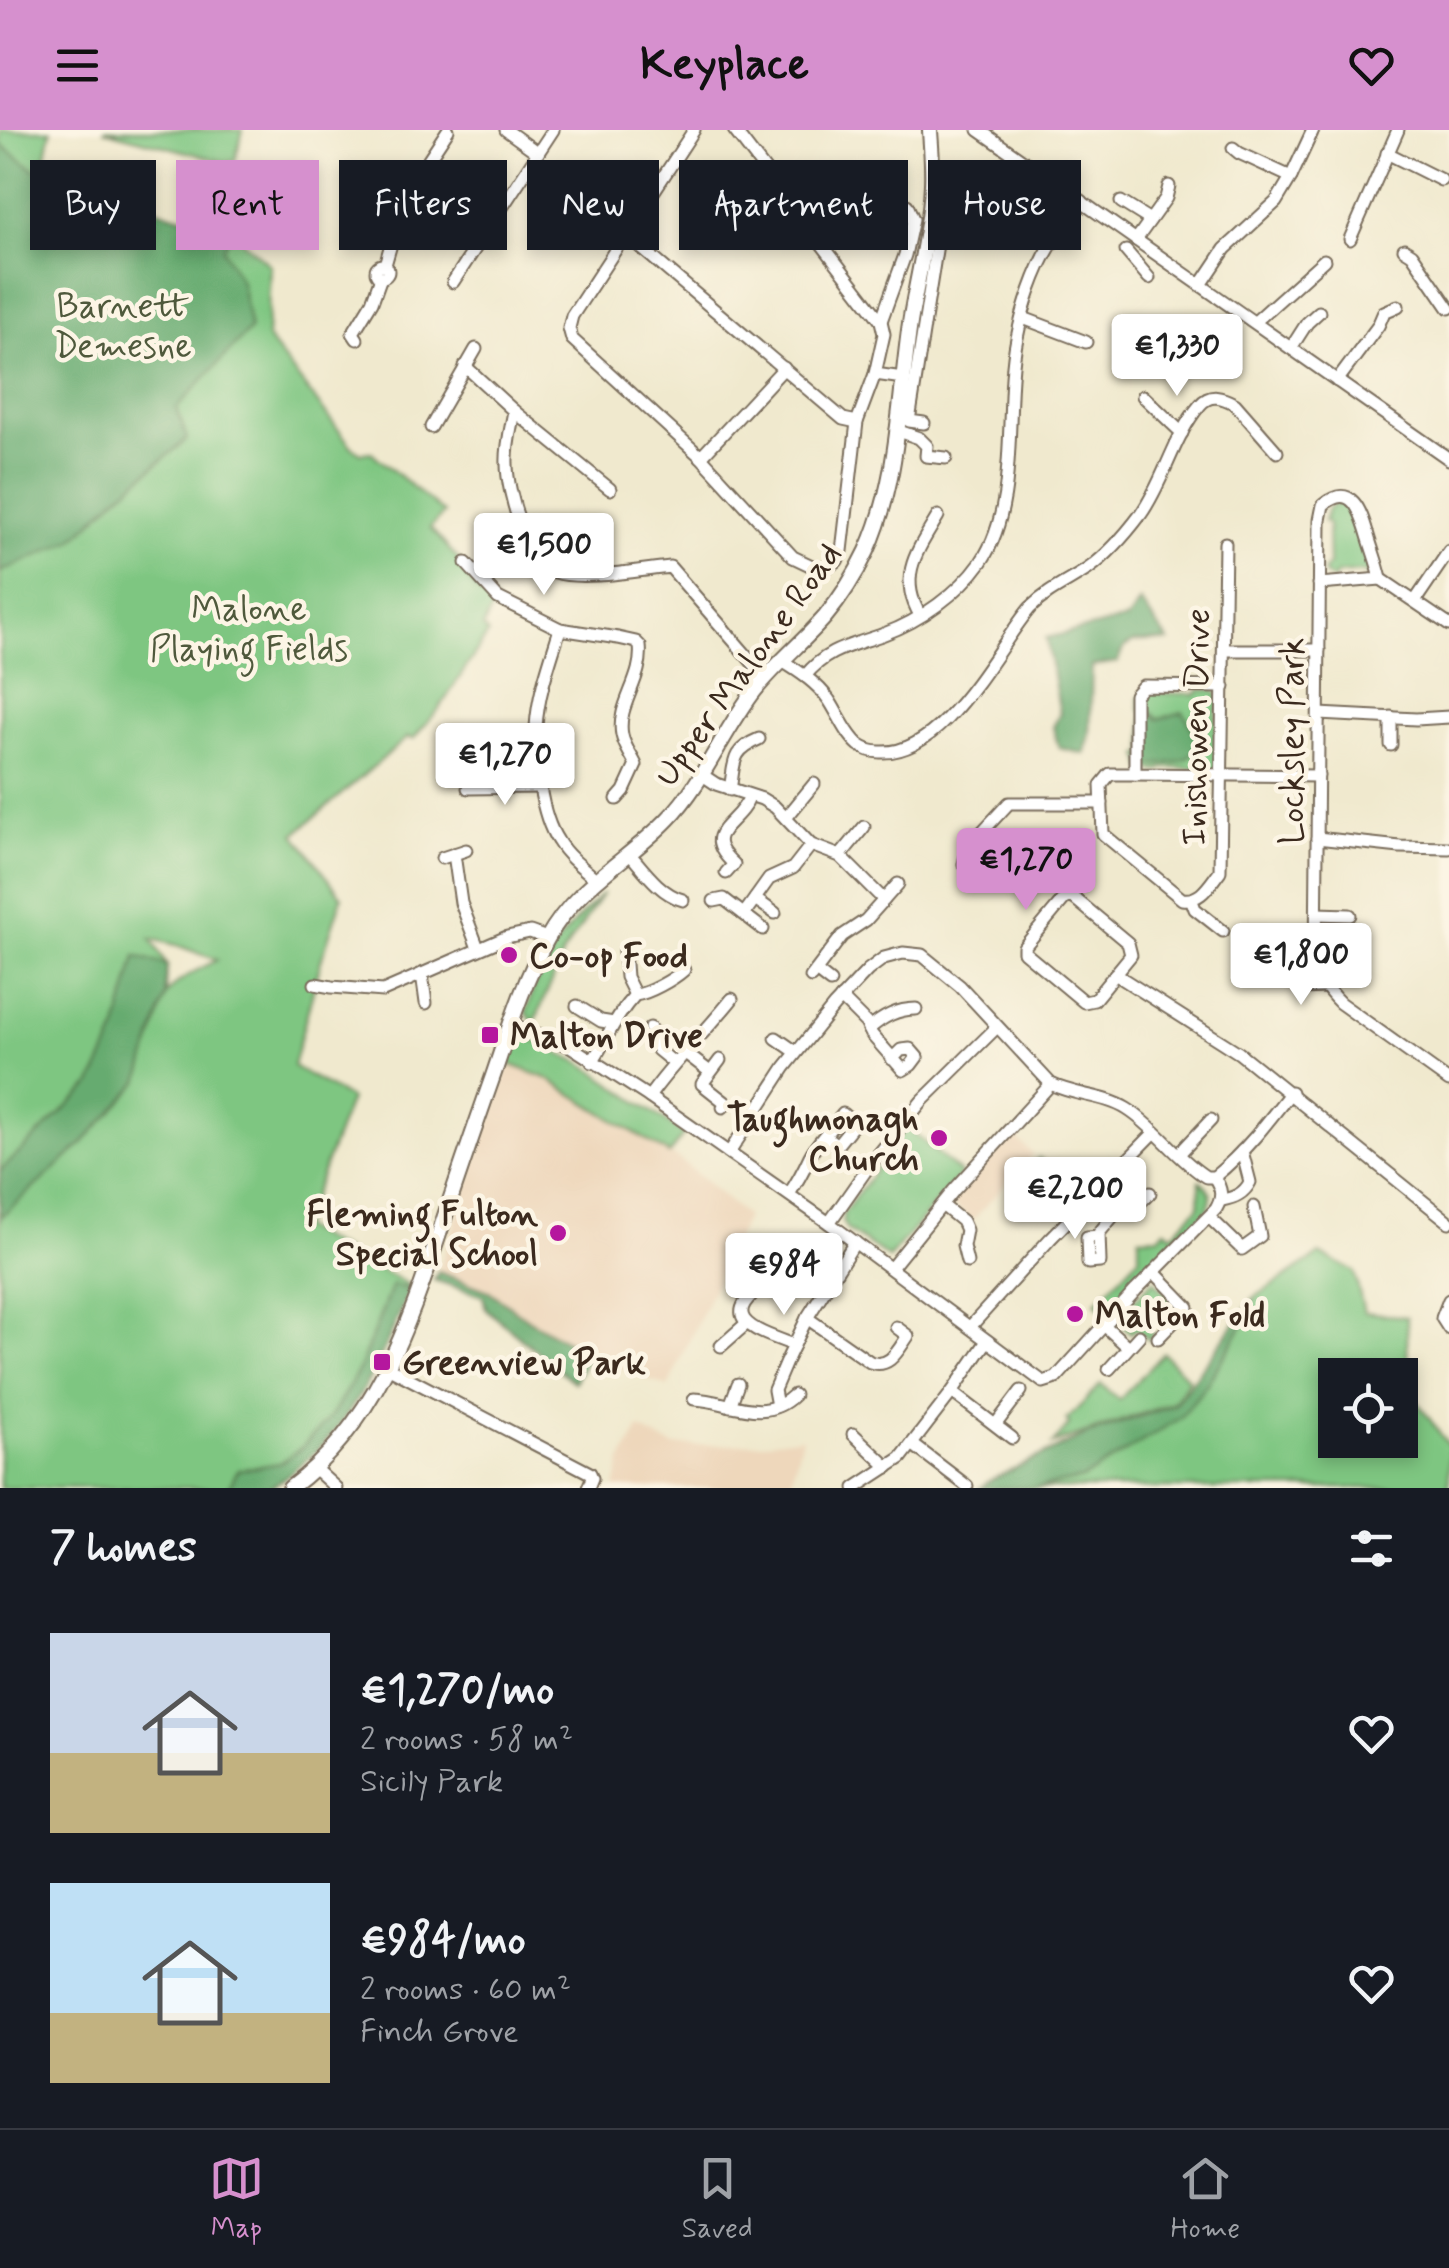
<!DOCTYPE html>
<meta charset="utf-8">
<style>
:root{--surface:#171b24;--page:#242831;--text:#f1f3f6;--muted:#9ea1a6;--line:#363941;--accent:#d690ce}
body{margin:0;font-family:Mynerve,sans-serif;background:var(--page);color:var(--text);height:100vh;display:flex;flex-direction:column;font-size:38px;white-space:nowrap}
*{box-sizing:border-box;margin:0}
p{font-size:32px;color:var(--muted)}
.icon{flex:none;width:55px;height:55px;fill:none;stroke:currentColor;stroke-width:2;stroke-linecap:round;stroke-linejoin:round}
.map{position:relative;height:1358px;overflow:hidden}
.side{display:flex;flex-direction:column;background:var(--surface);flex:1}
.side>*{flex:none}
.top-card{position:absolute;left:30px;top:30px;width:1390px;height:90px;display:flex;gap:20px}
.fabs{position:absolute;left:1318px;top:1228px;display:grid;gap:20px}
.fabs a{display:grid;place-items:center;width:100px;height:100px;border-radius:0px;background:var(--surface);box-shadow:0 5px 15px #0003;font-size:50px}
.price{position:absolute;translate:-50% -85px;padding:0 22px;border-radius:10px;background:#fff;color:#222;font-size:32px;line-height:65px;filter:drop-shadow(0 2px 5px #0008)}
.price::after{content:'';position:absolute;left:50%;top:60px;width:30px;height:22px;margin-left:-15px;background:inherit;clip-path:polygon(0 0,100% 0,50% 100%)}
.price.selected{background:var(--accent);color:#111}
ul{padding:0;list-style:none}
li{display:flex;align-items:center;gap:30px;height:250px;padding:0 50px}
li span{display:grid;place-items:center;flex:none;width:280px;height:200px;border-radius:0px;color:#555}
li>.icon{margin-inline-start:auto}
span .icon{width:120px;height:120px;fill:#fffc;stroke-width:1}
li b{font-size:42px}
h2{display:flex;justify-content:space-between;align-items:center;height:120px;padding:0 50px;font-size:42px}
.chip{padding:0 35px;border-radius:0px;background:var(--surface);box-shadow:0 5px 15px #0003;font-size:35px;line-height:90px}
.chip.selected{background:var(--accent);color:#111}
header{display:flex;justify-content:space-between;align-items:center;height:130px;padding:0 50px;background:var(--accent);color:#111;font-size:45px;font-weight:700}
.tab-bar{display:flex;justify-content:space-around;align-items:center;height:140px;border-top:2px solid var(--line);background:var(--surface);font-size:28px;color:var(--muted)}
.tab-bar a{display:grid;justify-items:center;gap:5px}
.tab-bar .selected{color:var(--accent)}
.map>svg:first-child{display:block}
</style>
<header><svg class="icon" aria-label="menu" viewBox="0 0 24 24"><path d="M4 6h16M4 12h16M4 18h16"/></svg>Keyplace<svg class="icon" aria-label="heart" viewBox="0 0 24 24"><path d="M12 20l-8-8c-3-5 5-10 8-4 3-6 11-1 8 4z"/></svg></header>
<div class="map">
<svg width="1449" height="1358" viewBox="0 0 1449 1358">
<rect width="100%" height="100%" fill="#fcf5e5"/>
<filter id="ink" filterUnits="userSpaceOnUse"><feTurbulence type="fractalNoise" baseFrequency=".01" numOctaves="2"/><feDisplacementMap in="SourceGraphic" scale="20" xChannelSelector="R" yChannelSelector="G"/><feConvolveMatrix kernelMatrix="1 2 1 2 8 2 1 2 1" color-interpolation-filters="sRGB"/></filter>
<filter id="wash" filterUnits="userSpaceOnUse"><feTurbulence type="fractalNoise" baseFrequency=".0048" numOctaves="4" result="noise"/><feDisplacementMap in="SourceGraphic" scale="40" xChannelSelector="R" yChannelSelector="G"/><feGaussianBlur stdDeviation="2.25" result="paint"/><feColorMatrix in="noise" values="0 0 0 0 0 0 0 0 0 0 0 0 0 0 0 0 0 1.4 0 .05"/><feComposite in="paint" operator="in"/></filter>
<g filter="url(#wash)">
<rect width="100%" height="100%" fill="#f0e9ce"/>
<g fill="#eed7bb">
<path d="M 509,934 L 546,948 L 679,1029 L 745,1085 L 745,1089 L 668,1257 L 598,1229 L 529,1190 L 489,1161 L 438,1142 Z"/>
<path d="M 1013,1005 L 1033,1024 L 972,1091 L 950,1073 Z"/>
<path d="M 639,1298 L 673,1316 L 761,1313 L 802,1307 L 790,1358 L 615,1358 L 621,1332 Z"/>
</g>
<g fill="#7ec681" stroke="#5c7850" stroke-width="2.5" fill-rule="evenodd">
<path d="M 0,0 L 51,0 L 42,45 L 232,102 L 270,135 L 267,208 L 352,317 L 361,323 L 371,322 L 444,383 L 430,398 L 496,471 L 483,497 L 488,504 L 439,579 L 413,609 L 408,607 L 295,704 L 342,767 L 321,831 L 293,936 L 350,969 L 301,1098 L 409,1155 L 322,1311 L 253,1358 L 0,1358 ZM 151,809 L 176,815 L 217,830 C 198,840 180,847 166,865 L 167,835 Z"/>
<path d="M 103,0 L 243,0 L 235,31 L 225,32 Z"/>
<path d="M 1341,371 L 1348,373 L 1359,386 L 1354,393 L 1366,430 L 1374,436 L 1374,444 L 1368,446 L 1364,442 L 1337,444 L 1333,450 L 1324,444 L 1324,440 L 1329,435 L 1328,394 L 1324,391 L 1328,378 Z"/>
<path d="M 1147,560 L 1154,560 L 1158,563 L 1196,564 L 1199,560 L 1213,560 L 1218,563 L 1220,577 L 1217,580 L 1216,604 L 1219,607 L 1217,640 L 1202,641 L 1200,638 L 1163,638 L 1160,641 L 1143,639 L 1140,625 L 1144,622 L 1143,581 L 1140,578 L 1139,568 Z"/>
<path d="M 603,763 L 563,823 L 534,894 L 526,882 C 530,870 534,856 539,844 C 554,812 578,788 603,763 Z"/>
<path d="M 526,906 L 585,935 L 684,1004 L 669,1024 L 546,948 L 509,934 C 512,923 514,910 526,906 Z"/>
<path d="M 907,997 L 961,1044 L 889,1128 L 847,1100 L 843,1093 L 843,1084 Z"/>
<path d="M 1039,1028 L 1075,1063 L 1057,1081 L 1021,1046 Z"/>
<path d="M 1200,1051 C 1211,1060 1214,1064 1208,1078 L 1106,1183 L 1096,1172 L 1139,1127 L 1139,1107 L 1159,1106 L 1165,1099 L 1172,1104 L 1199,1076 Z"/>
<path d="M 1320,1124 L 1354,1141 L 1364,1182 L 1407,1187 L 1408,1259 L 1449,1316 L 1449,1358 L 980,1358 L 989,1351 L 1088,1304 L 1174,1275 L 1254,1168 ZM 1335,1245 L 1400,1245 L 1400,1310 L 1335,1310 Z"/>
<path d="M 1154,1150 L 1174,1173 L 1179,1173 L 1180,1178 L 1165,1194 L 1160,1193 L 1153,1187 L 1146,1194 L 1153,1204 L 1149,1210 L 1136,1199 L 1131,1203 L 1116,1189 Z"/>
<path d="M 1163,1223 L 1189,1249 L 1173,1273 L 1053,1314 L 1070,1294 L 1067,1290 L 1101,1254 L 1119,1270 Z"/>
</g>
<g fill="#66ab6f" stroke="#506a46" stroke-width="2.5">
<path d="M 0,14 L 42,45 L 232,102 L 223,119 L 241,152 L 250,199 L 177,278 L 187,309 L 115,369 L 73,410 L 0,442 Z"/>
<path d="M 1140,472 L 1169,511 C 1146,512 1124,504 1118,532 L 1092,536 L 1090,604 L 1085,624 L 1059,618 L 1053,597 L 1060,583 L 1046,508 L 1128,489 Z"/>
<path d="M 1151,582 L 1158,589 L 1183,582 C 1194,598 1207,623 1180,631 C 1169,635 1157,633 1146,636 L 1144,628 L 1146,624 L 1146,585 Z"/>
<path d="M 136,826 L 167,835 L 165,867 L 139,952 L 80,1016 L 0,1088 L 0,1041 L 92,954 L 117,899 Z"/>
<path d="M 438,1142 L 489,1161 L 529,1190 L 589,1224 L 574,1252 L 486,1179 L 483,1166 L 434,1150 Z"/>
<path d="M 392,1155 L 410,1159 C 383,1226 353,1297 293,1341 C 285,1346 276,1356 267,1358 C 256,1358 240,1358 228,1358 L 238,1340 L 280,1333 L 300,1319 L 331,1286 L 359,1240 Z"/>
<path d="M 1254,1168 L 1248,1187 L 1207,1254 L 1180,1288 L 1082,1349 L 1035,1358 L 980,1358 L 989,1351 L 1088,1304 L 1174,1275 Z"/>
</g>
</g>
<g filter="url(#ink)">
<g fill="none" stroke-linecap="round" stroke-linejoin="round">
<defs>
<g id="minor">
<path d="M 506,0 L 538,23"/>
<path d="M 694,0 L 572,186 L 569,198 L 572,209 L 701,327 L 793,427 L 814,437 L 827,437 L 837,431 L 842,421 L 857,292 L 875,244 L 884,204 L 881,191 L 905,125 L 913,89 L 907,75"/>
<path d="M 734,0 L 881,191"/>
<path d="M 979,0 L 1449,329"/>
<path d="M 1233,18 L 1239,23 L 1291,47"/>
<path d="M 1387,23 L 1441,50"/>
<path d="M 1121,72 L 1150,90"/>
<path d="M 626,105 L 843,289 L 857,292"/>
<path d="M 1350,109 L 1398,0"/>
<path d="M 1136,110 L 1166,68 L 1169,56"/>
<path d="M 937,114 L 943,64"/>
<path d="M 1404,119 L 1412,124 L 1449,178"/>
<path d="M 1126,121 L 1149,148"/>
<circle cx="382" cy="141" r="6"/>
<path d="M 385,135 L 405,65 L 448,0"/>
<path d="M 453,152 L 553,0"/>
<path d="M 1201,155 L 1225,119 L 1276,72 L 1291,47 L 1313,0"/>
<path d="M 1023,188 L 1086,212"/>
<path d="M 1255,192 L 1324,130"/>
<path d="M 357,209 L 353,203 L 372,172 L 381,147"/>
<path d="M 1291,218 L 1307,193 L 1319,182"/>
<path d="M 465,236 L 514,281 L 610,359"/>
<path d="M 875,244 L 903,248"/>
<path d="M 1337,251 L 1378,196 L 1384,182 L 1398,176"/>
<path d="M 1143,266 L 1182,303"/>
<path d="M 514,281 C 511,298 506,316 507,334 C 507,361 527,434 555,442 C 582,451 640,440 670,437 L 766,548"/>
<path d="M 924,293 L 909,291 L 937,114 L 925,112"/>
<path d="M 431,297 L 476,219"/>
<path d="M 896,300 L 919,308 L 927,316 L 926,326 L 946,328"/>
<path d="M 701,327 L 784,238"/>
<path d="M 466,433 L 498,468 L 560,499 L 618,508 L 636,512 L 640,516 C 644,549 616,575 622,605 C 624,616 632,626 636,635 L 624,661 L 617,669"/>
<path d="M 1381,449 L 1449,495"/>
<path d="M 1319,454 L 1381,449 C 1378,435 1373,422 1369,409 C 1362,386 1354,350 1323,375 L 1320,390 L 1316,830 C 1321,850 1325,858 1340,873 L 1449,951"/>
<path d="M 1415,471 L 1449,421"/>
<path d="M 920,485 C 897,446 918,420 938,386"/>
<path d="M 560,499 C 550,531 538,564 536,597 C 535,630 540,684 558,711 C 567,726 583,738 596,749"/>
<path d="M 1225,520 L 1319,520"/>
<path d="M 782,531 C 800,542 817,553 829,570 C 839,585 846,604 859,615 C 866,620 872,622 880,622 C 944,626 995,520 1030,478 C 1047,461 1068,452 1088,439 C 1109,424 1126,404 1141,384 C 1165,350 1173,307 1200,275 C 1210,263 1222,267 1235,274 L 1277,322"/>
<path d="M 805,546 C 828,518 852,516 884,504 C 920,491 959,463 981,432 C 1021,373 1003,276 1017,208 C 1023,178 1035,141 1051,115 C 1060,100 1073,87 1082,71"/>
<path d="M 1224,557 L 1143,556 L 1135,565 L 1135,644 L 1318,646"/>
<path d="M 1319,584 L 1416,589 L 1449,587"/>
<path d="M 1391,615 L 1391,587"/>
<path d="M 701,644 L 716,654 L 762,669 L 775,677 L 811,715 L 840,726 L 884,770"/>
<path d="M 1135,644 L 1110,644 L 1101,655 L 1103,704 L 1182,769 C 1201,772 1209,755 1220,741 L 1225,413"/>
<path d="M 468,658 L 540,657"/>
<path d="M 730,660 C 735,633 730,621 759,609"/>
<path d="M 786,688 L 814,654"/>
<path d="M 1317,708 L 1400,717 L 1449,718"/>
<path d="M 629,723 C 643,739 660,764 683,770"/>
<path d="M 454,724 L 461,773 L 478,818"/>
<path d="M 840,726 L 864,697"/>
<path d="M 442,728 L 466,720"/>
<path d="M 964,734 L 968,717 L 1009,673 L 1102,673"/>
<path d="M 726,743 L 734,734 C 698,701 738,697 750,666"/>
<path d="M 1068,767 L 1074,768 L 1128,813 L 1131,825 L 1094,870 L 1084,872 L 1024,822 L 1024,817 L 1064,769 Z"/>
<path d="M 755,769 L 775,783"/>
<path d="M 714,771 L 724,769 L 763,799"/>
<path d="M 1192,771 L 1195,779 L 1223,801"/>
<path d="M 744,784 L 769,749 L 793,738 L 811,715"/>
<path d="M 1317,784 L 1350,785"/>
<path d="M 624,821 L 626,847 L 635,865"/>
<path d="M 816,841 L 830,852"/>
<path d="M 422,844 L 426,873"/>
<path d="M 1115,844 L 1239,923 L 1449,1092"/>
<path d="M 1276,844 L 1280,841 L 1302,858 L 1325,857"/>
<path d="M 811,847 L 842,806 L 866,790 L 898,754"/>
<path d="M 315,854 L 332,857 L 383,861 L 507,807 L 530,802 L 547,808"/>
<path d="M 841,868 L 866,893 L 872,905 L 903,940 L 911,935 L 917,927 L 910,919 L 901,920 L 892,929"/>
<path d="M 577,876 L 601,891 L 614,893"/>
<path d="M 511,894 L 570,916 L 649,967 L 829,1093 L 1043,1252 L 1056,1248 L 1136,1160 L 1216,1079 C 1223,1067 1222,1059 1214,1047"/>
<path d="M 650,898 L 658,920 L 674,933"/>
<path d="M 869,899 C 883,887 897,879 916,879"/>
<path d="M 776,908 L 796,922"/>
<path d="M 684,922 L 710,942"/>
<path d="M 720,930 L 702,954 L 726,973 L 723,977"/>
<path d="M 592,932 C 607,909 616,885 635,865 C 648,864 674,849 684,840"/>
<path d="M 649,967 C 674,931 705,903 732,869"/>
<path d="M 729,1023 L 785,937 L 834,876 L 868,840 L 884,828 L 903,823 L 922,825 L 960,856 L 1051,954 C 1075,966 1105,965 1127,979 C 1156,997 1177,1029 1206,1047 L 1214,1047 C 1244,1023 1268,992 1291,962"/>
<path d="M 1179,1024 L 1211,990"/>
<path d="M 1096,1060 C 1121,1082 1124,1089 1150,1063"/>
<path d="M 789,1064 C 798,1051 804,1039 810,1026 C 818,1011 832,997 843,984 L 854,994 L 837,1015 L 825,1006"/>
<path d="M 1222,1070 C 1234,1068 1244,1064 1250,1052 L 1242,1021"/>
<path d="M 942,1075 L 962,1091 L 966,1100 L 963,1116 L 967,1132"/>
<path d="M 1209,1087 L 1242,1119 L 1260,1106 L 1254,1077"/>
<path d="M 829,1093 L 869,1036 L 922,971 L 997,897"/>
<path d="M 1099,1106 L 1087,1107 L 1088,1133 L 1100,1132 L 1099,1103 L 1118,1080"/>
<path d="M 891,1138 L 954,1060 L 1051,954"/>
<path d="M 1154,1142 L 1188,1177 L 1158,1208"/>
<path d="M 772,1150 C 712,1187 753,1200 794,1215"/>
<path d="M 1449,1170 L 1442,1188 L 1449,1199"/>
<path d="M 807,1188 L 870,1232 C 890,1239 898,1220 908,1206 L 896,1197"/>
<path d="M 1105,1196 L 1128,1217"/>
<path d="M 970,1197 L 1050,1109 L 1154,1003"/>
<path d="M 721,1216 L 746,1194"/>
<path d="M 389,1238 L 590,1343 L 592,1348 L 588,1358"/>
<path d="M 1109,1239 L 1139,1206"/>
<path d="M 952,1262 L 1012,1308"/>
<path d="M 694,1269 C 728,1270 764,1295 794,1265"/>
<path d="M 730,1276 L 738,1254"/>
<path d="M 777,1276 L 774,1260 L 786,1232 L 807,1188 L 855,1112"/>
<path d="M 996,1294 L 1021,1261"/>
<path d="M 853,1304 L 888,1337"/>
<path d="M 912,1314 L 967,1356"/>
<path d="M 314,1338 L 336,1358"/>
<path d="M 855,1358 L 901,1328 L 952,1262 L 987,1211"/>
</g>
<path id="major" d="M 290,1358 C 375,1295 408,1197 440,1101 C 457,1049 475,997 493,946 C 509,899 523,852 547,809 C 577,754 628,731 668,689 C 704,652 723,601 755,560 C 776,534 803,512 825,487 C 841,468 856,444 867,421 C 899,351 899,268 910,193 C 917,147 930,101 932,54 C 933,36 931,18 930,0"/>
</defs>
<use href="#minor" stroke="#7a6d5c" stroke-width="15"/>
<use href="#major" stroke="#7a6d5c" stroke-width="18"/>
<use href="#minor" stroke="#fff" stroke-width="11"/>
<use href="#major" stroke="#fff" stroke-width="14"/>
</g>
</g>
<g fill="#b5179e" stroke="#fcf5e5" stroke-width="4">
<circle cx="509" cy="825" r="10"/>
<rect x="480" y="895" width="20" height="20" rx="5"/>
<circle cx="939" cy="1008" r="10"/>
<circle cx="558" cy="1103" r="10"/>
<circle cx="1075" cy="1184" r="10"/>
<rect x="372" y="1222" width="20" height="20" rx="5"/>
</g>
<g text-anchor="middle" stroke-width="9" stroke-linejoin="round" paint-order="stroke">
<g font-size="35" fill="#4f593c" stroke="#fcf5e5">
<text x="123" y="187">Barnett<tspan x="123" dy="40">Demesne</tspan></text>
<text x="249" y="490">Malone<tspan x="249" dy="40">Playing Fields</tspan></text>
</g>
<g font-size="35" fill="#3b2a1e" stroke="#fcf5e5">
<text transform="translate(747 534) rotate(-54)" y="12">Upper Malone Road</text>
<text transform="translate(1195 597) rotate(-89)" y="12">Inishowen Drive</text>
<text transform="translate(1291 611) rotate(-90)" y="12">Locksley Park</text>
</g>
<g font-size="35" font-weight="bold" fill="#3b2a1e" stroke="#fcf5e5" text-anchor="start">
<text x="529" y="837">Co-op Food</text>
<text x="510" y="917">Malton Drive</text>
<text x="919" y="1000" text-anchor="end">Taughmonagh<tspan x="919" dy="40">Church</tspan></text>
<text x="538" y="1095" text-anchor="end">Fleming Fulton<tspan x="538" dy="40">Special School</tspan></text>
<text x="1095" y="1196">Malton Fold</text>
<text x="402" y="1244">Greenview Park</text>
</g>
</g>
</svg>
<div class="fabs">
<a><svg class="icon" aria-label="locate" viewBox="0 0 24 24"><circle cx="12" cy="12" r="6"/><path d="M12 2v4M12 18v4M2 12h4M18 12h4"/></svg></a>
</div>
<b class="price" style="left:1177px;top:269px">€1,330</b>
<b class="price" style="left:544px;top:468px">€1,500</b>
<b class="price" style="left:505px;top:678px">€1,270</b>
<b class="price selected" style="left:1026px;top:783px">€1,270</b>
<b class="price" style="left:1301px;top:878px">€1,800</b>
<b class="price" style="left:1075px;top:1112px">€2,200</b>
<b class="price" style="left:784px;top:1188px">€984</b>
<div class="top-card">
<a class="chip">Buy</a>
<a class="chip selected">Rent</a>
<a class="chip">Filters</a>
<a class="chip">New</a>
<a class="chip">Apartment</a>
<a class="chip">House</a>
</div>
</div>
<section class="side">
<h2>7 homes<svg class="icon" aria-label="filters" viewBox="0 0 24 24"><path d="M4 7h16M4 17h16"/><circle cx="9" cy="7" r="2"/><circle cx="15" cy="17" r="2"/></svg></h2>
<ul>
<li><span style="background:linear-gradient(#c9d6e8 60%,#c2b280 0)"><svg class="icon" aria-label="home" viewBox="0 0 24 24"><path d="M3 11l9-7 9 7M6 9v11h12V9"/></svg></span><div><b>€1,270/mo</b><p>2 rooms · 58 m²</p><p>Sicily Park</p></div><svg class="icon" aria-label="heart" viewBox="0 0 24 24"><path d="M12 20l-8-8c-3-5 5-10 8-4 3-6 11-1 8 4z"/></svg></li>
<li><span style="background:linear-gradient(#bfe0f5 65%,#c2b280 0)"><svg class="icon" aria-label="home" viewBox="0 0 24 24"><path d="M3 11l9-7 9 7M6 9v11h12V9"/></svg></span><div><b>€984/mo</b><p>2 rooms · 60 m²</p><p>Finch Grove</p></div><svg class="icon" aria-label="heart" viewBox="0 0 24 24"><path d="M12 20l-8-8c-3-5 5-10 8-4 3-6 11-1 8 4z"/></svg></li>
</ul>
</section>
<nav class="tab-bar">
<a class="selected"><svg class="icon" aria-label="map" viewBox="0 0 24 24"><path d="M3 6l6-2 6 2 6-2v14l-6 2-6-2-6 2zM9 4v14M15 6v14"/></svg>Map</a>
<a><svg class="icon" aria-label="saved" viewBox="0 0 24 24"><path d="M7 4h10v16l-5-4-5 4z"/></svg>Saved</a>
<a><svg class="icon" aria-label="home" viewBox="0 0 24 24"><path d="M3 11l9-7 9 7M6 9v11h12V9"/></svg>Home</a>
</nav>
